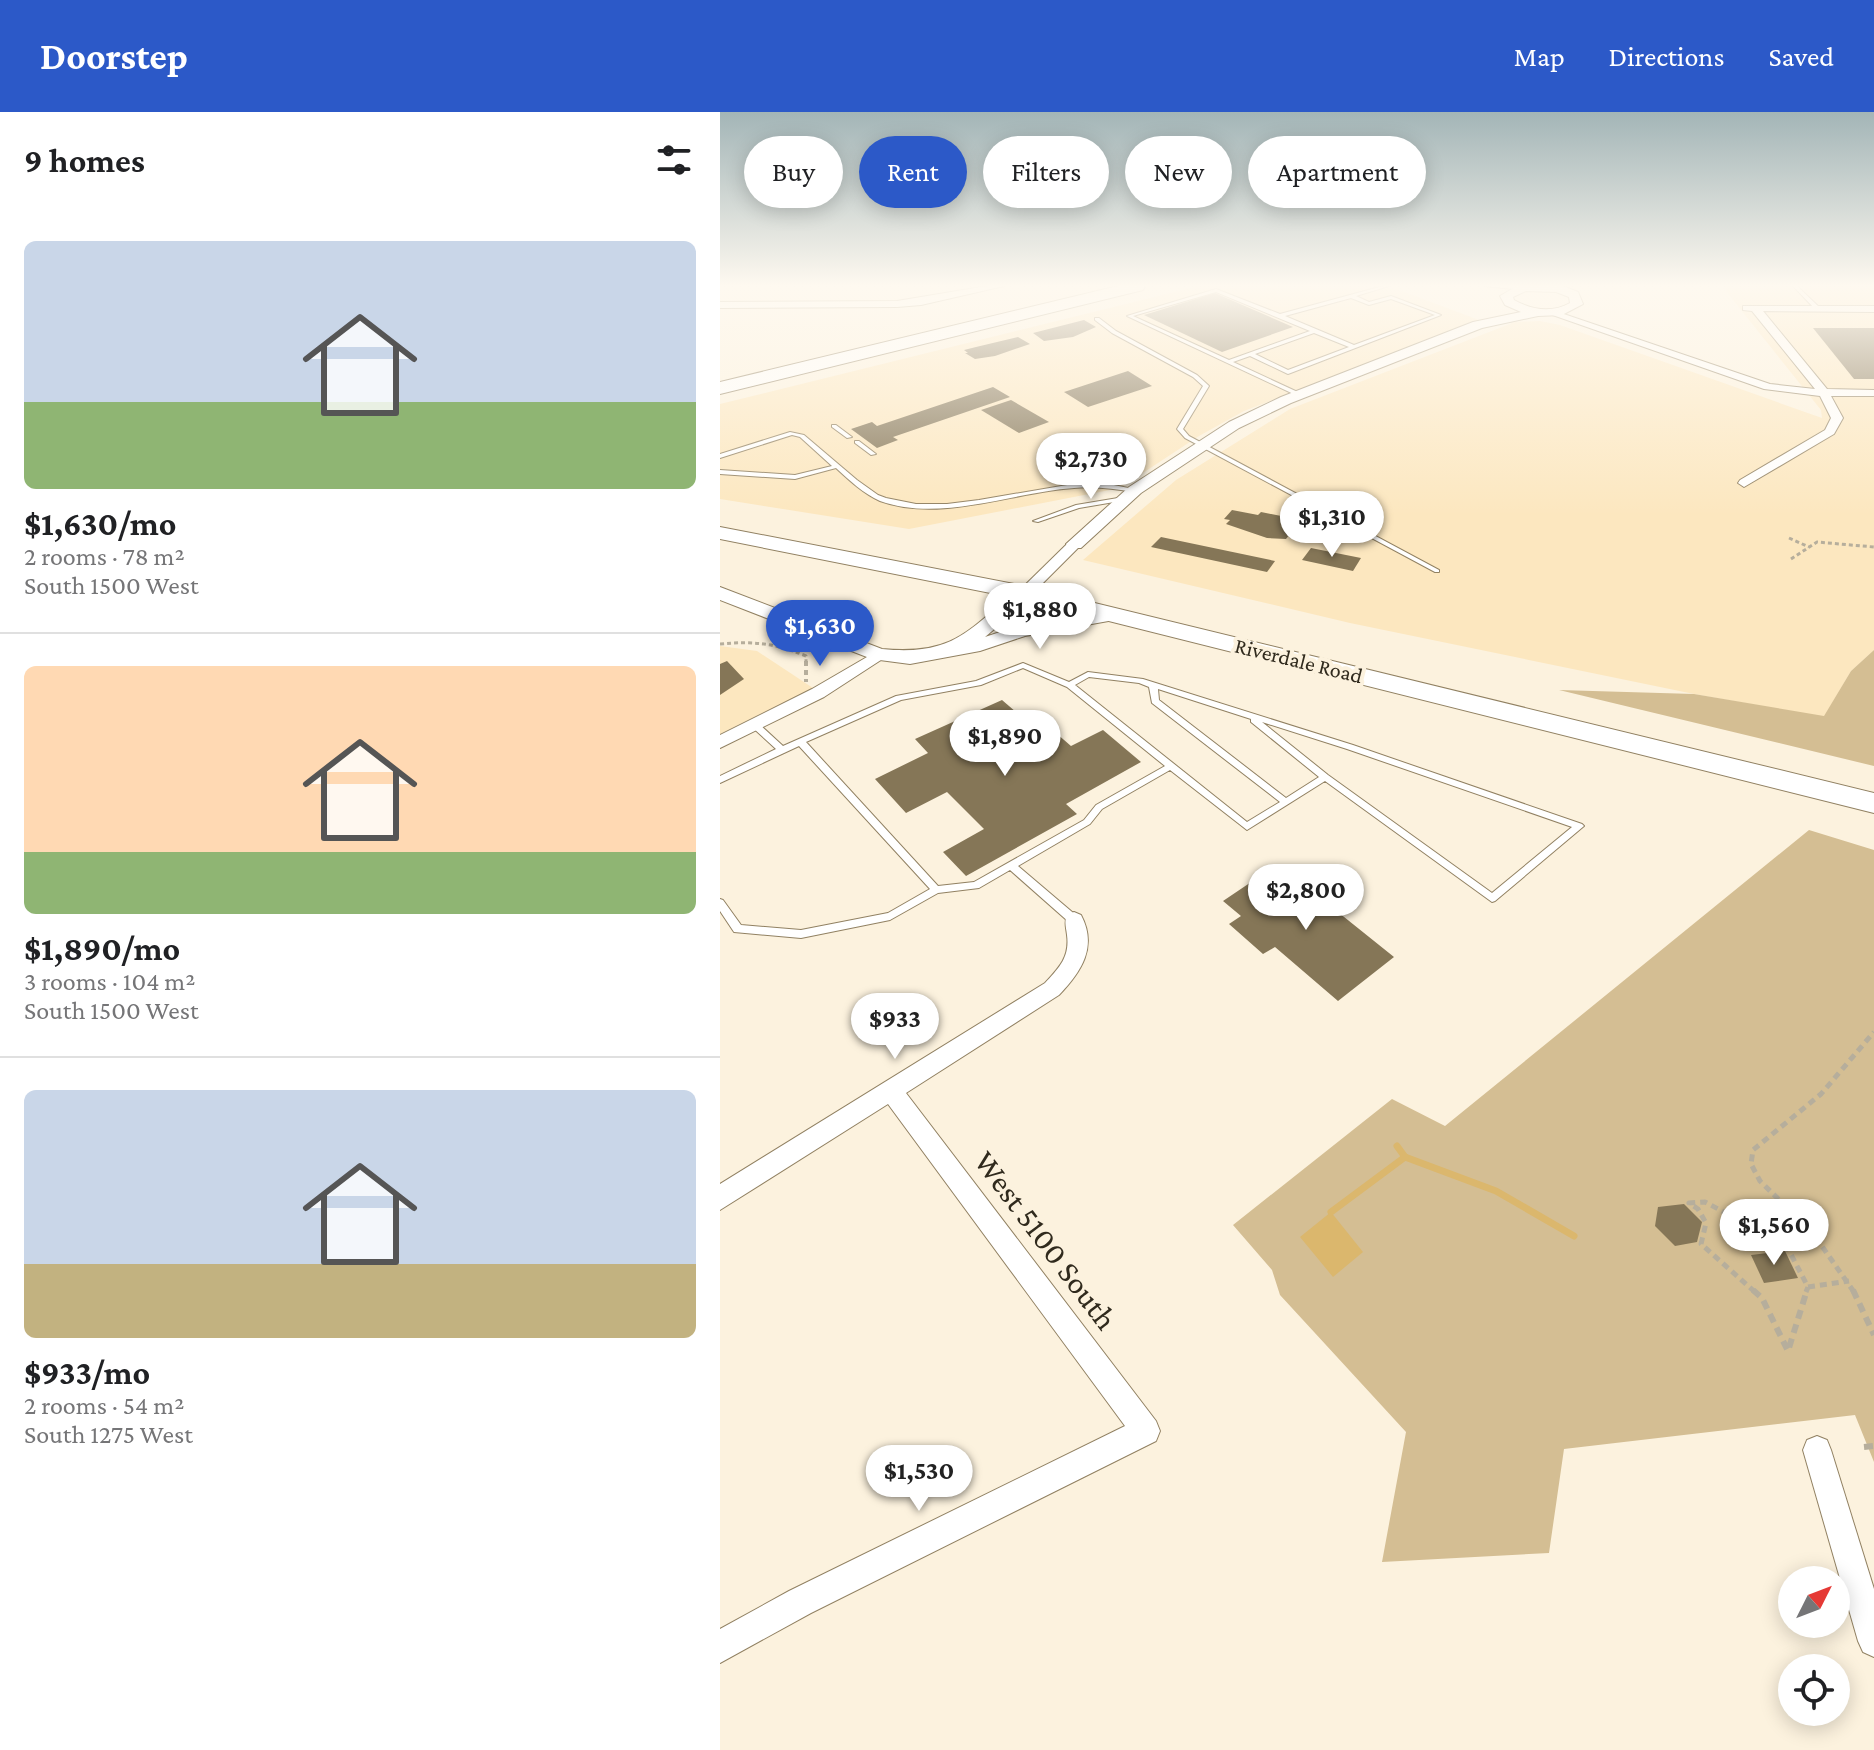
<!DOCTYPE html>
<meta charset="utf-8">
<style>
:root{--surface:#fff;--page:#f6f6f6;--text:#202124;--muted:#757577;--line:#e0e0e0;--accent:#2c59c8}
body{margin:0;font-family:"Crimson Pro",serif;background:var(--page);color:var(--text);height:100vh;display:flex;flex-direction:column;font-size:30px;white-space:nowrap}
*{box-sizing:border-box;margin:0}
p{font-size:26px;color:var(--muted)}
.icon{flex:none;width:44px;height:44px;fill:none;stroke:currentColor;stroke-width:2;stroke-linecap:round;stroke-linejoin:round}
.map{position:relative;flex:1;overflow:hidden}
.sheet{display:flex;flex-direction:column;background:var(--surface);width:720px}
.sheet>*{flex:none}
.top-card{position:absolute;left:24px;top:24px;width:760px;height:72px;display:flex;gap:16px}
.needle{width:52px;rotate:48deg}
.fabs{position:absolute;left:1058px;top:1454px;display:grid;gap:16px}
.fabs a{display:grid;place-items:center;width:72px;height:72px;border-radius:50%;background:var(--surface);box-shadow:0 4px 20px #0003;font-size:40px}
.price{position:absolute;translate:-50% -68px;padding:0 18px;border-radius:28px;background:#fff;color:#222;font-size:26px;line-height:52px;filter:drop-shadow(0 2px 4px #0008)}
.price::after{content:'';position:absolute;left:50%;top:48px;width:24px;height:18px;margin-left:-12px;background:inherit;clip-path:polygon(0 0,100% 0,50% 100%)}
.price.current{background:var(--accent);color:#fff}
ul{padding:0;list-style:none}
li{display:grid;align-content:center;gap:16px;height:424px;padding:0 24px}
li+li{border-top:2px solid var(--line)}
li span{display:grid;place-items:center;height:248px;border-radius:12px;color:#555}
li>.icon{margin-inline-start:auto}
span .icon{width:144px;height:144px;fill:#fffc;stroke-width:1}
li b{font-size:34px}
h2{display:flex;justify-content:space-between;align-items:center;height:96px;padding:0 24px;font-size:34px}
.tag{padding:0 28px;border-radius:36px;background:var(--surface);box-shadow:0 4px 20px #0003;font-size:28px;line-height:72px}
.tag.current{background:var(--accent);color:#fff}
header{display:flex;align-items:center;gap:48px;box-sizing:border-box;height:112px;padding:0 40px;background:var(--accent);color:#fff}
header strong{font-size:38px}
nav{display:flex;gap:44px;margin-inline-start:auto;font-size:28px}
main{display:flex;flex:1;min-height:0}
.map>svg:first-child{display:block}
</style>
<header>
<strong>Doorstep</strong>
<nav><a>Map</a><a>Directions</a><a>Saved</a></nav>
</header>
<main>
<section class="sheet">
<h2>9 homes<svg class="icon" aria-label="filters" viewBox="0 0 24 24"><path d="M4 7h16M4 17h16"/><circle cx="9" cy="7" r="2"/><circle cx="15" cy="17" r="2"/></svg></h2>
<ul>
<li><span style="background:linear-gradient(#c9d6e8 65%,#8fb573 0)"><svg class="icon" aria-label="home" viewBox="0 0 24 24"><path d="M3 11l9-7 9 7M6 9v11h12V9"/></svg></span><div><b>$1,630/mo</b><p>2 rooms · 78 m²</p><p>South 1500 West</p></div></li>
<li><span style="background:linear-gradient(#ffd9b3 75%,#8fb573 0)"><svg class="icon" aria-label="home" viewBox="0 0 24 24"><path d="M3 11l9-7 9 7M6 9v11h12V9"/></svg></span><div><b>$1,890/mo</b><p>3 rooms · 104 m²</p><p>South 1500 West</p></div></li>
<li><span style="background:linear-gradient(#c9d6e8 70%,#c2b280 0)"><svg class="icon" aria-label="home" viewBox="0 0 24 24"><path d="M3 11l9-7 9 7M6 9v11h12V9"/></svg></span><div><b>$933/mo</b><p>2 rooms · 54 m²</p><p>South 1275 West</p></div></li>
</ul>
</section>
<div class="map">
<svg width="1154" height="1638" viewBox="0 0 1154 1638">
<rect width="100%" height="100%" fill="#fcf2de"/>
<g fill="#fce7bf">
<path d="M 479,174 L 643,174 L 679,178 L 759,208 L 524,299 L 479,324 L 400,376 L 189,417 L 0,387 L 0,292 Z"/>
<path d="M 1002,174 L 1154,174 L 1154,538 L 1131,559 L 1104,605 L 974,582 L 630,511 L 363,448 L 456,368 L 570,297 L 795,210 L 820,209 L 840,213 L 1102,306 L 1101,298 Z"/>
<path d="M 0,534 L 37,539 L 93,576 L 0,622 Z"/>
</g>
<g fill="#d4be93">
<path d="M 1154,538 L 1154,654 L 839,578 L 974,582 L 1104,604 L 1131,559 Z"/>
<path d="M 1089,718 L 1154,738 L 1154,1350 L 1135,1303 L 844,1337 L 829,1441 L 662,1450 L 686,1320 L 560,1183 L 552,1158 L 513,1113 L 672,987 L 725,1014 Z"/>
</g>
<path fill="#dbb76d" d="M 611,1100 L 643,1140 L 613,1165 L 580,1125 Z"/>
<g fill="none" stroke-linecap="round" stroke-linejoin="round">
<g stroke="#dbb76d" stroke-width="7">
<path d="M 677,1034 L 685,1045 L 776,1079 L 854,1124"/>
<path d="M 611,1100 L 685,1045"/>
</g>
</g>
<g fill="#857657">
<path d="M 495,181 L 573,215 L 502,240 L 424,203 Z"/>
<path d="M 364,208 L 376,215 L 353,225 L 324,229 L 313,221 Z"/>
<path d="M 1093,216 L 1154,216 L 1154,267 L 1134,267 Z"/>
<path d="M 298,225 L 310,232 L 275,244 L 255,247 L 245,241 L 248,241 L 244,238 L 256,235 Z"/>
<path d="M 408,259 L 432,274 L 368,295 L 344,280 Z"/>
<path d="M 273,275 L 290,285 L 173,325 L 178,328 L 157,336 L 131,317 L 152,310 L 157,314 Z"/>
<path d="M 291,288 L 329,310 L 299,321 L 261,298 Z"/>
<path d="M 512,398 L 538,403 L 541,400 L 581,408 L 566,427 L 547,426 L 506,412 L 510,408 L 504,407 Z"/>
<path d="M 441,425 L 555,449 L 547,460 L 431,435 Z"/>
<path d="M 591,436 L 641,446 L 633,459 L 582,448 Z"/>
<path d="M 7,549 L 24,567 L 0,583 L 0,552 Z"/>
<path d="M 282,588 L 312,614 L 322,609 L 351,634 L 383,618 L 421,650 L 346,692 L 357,702 L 246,764 L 223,740 L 264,717 L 227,680 L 186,701 L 155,667 L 208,641 L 195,627 Z"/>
<path d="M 558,752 L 674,845 L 618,889 L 555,835 L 543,842 L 509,812 L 521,804 L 503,789 Z"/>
<path d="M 964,1092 L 982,1110 L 977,1130 L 955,1134 L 935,1114 L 938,1095 Z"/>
<path d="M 1065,1139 L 1078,1166 L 1044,1171 L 1031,1143 Z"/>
</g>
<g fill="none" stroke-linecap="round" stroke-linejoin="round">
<defs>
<g id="service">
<path d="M 663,174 L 669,174 L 636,184 L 649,190 L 671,184 L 721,203 L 568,262 L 530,244 L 513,250 L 582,282 L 582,284 L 580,285 L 407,204 L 496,177 L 560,202 ZM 496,180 L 590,219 L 509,248 L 413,204 ZM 631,186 L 649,193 L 671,187 L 715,203 L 634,233 L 565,204 ZM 594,221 L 629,235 L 568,258 L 535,242 Z"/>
<path d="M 1073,174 L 1077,174 L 1099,195 L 1099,197 L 1095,197 Z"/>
<path d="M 375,206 L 379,206 L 396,219 L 477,263 L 488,273 L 489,274 L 463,317 L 469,324 L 719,458 L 719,460 L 715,460 L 465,326 L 457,317 L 483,274 L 473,265 L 392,221 L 375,208 Z"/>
<path d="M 112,313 L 116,313 L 132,325 L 127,326 L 112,315 Z"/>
<path d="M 70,320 L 84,323 L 137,368 L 158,383 L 166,386 L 196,392 L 227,392 L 259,388 L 353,372 L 384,371 L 418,378 L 415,380 C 394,377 375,374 354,376 C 293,380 221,411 160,389 C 144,382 129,368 116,356 L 75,367 L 0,362 L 0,358 L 75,363 L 112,354 L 80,325 L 72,323 L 0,346 L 0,342 Z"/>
<path d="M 135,329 L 139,329 L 156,342 L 151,343 L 135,331 Z"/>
<path d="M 404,385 L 406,386 L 406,388 L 359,396 L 318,410 L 313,409 L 356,393 Z"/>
<path d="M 303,551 L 349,570 L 368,560 L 423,567 L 633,633 L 862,712 L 864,714 L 775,789 L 772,790 L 605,669 L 527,718 L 450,658 L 382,697 L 370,712 L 298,754 L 358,805 L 359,808 L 358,811 L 350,811 L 290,758 L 259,776 L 218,781 L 170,808 L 81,826 L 14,820 L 0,799 L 0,787 L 3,788 L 21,813 L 81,818 L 168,801 L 210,777 L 79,634 L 0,671 L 0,664 L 56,637 L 32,615 L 32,611 L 38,611 L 63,634 L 176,584 L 256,569 ZM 303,556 L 347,575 L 445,654 L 376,693 L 364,708 L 254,770 L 218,774 L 86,630 L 181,588 L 261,573 ZM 369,565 L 419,571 L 429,575 L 432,591 L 560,690 L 527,710 L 355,573 ZM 438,577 L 531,607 L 531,610 L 599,665 L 566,686 L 439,588 ZM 542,610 L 627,637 L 852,715 L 772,781 L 608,663 Z"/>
</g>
<g id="minor">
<path d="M 267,174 L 284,174 L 201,193 L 177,195 L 0,196 L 0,190 L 177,189 Z"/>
<path d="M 764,174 L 808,174 L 809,175 L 804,178 Z"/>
<path d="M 1023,194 L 1154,194 L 1154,200 L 1043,199 L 1107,277 L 1154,278 L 1154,284 L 1111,284 L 1123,306 L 1114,322 L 1024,375 L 1018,371 L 1020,368 L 1105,318 L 1111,306 L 1100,284 L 1044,277 L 824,200 L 832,198 L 1050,272 L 1095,277 L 1032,199 L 1023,198 Z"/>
<path d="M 350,429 L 362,432 L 310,484 L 300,484 L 300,478 Z"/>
<path d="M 159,538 L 164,540 L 164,546 L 104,585 L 0,636 L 0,623 L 92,577 Z"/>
<path d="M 354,800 L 361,803 C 378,835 361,860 339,883 L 186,981 L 436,1309 L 440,1319 L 436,1329 L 91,1501 L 0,1551 L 0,1517 L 69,1479 L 405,1314 L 168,992 L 0,1098 L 0,1072 L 325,871 C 339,856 350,845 347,823 C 346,814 344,811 347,803 Z"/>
<path d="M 1097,1324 L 1107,1328 L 1111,1338 L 1154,1477 L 1154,1545 L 1143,1540 L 1138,1529 L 1083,1338 L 1087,1328 Z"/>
</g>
<g id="tertiary">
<path d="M 797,174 L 843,174 L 858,180 L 863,192 L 842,203 L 818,204 L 762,216 L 571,291 L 519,316 L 421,381 L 361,436 L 349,436 L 346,432 L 409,375 L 509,310 L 561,285 L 753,210 L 801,200 L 785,193 L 780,184 ZM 806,179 L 836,180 L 849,185 L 850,191 C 832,201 812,198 794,188 L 793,185 Z"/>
<path d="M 0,475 L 162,537 C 233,544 248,519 298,477 L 305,475 L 314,481 L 312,485 L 265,525 L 301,513 L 394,496 L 404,502 L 394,508 L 305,524 L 260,539 L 190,552 L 152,547 L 0,488 Z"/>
</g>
<path id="primary" d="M 0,415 L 305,474 L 1154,681 L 1154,701 L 305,488 L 0,427 Z"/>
<path id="motorway" d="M 398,174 L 425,174 L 423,178 L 0,282 L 0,270 Z"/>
</defs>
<use href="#service" stroke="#918162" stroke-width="2"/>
<use href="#minor" stroke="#918162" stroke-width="2"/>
<use href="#tertiary" stroke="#918162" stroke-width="2"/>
<use href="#primary" stroke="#918162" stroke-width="2"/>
<use href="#motorway" stroke="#918162" stroke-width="2"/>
<g stroke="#b6ae9c" stroke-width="3" stroke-dasharray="4 3" stroke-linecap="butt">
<path d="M 1069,426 L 1089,435"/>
<path d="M 1071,447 L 1097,430 L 1154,435"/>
<path d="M 0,532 C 33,529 55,531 86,544 L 86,551"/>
</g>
<path stroke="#b6ae9c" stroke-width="4" stroke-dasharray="5 4" stroke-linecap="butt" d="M 86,549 L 86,570"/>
<g stroke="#b6ae9c" stroke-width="5" stroke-dasharray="7 5" stroke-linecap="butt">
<path d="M 1088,1175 L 1129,1169"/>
<path d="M 1035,1180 L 981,1132 L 986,1111 L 978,1097 L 969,1091 L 985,1090 L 1066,1133 L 1088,1175 L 1086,1180"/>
<path d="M 1134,1180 L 1092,1120 L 1040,1069 L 1031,1052 L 1033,1038 L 1101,982 L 1154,920"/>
</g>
<g stroke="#b6ae9c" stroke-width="6" stroke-dasharray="9 6" stroke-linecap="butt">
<path d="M 1033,1178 L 1042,1186 L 1068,1239 L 1087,1178"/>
<path d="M 1133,1178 L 1154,1223"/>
<path d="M 1144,1335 L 1154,1334"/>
</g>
<use href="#service" fill="#fff" fill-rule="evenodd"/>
<use href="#minor" fill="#fff" fill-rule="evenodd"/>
<use href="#tertiary" fill="#fff" fill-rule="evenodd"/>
<use href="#primary" fill="#fff" fill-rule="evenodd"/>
<use href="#motorway" fill="#fff" fill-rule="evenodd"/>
</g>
<linearGradient id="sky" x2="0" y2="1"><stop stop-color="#a3b5b7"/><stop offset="0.43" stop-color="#fef9f0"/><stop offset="1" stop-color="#fef9f0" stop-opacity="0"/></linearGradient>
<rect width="1154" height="403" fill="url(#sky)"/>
<g text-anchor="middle" stroke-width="8" stroke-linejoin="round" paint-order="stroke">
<g font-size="22" fill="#302a1d" stroke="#fcf2de">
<text transform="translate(579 548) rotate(14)" y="8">Riverdale Road</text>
</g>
<g font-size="32" fill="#302a1d" stroke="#fcf2de">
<text transform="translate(326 1128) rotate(53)" y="11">West 5100 South</text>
</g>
</g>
</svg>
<div class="fabs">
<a><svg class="needle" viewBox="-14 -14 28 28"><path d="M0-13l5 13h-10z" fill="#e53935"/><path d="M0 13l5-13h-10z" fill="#757577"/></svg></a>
<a><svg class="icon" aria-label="locate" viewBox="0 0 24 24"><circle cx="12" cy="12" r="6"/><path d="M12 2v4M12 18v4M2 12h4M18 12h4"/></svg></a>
</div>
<b class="price" style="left:371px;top:389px">$2,730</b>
<b class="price" style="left:612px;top:447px">$1,310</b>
<b class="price" style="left:320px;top:539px">$1,880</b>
<b class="price current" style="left:100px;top:556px">$1,630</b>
<b class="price" style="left:285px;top:666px">$1,890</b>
<b class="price" style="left:586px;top:820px">$2,800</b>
<b class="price" style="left:175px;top:949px">$933</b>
<b class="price" style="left:1054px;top:1155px">$1,560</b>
<b class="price" style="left:199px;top:1401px">$1,530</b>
<div class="top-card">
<a class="tag">Buy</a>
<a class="tag current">Rent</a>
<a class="tag">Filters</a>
<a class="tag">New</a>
<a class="tag">Apartment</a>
</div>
</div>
</main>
